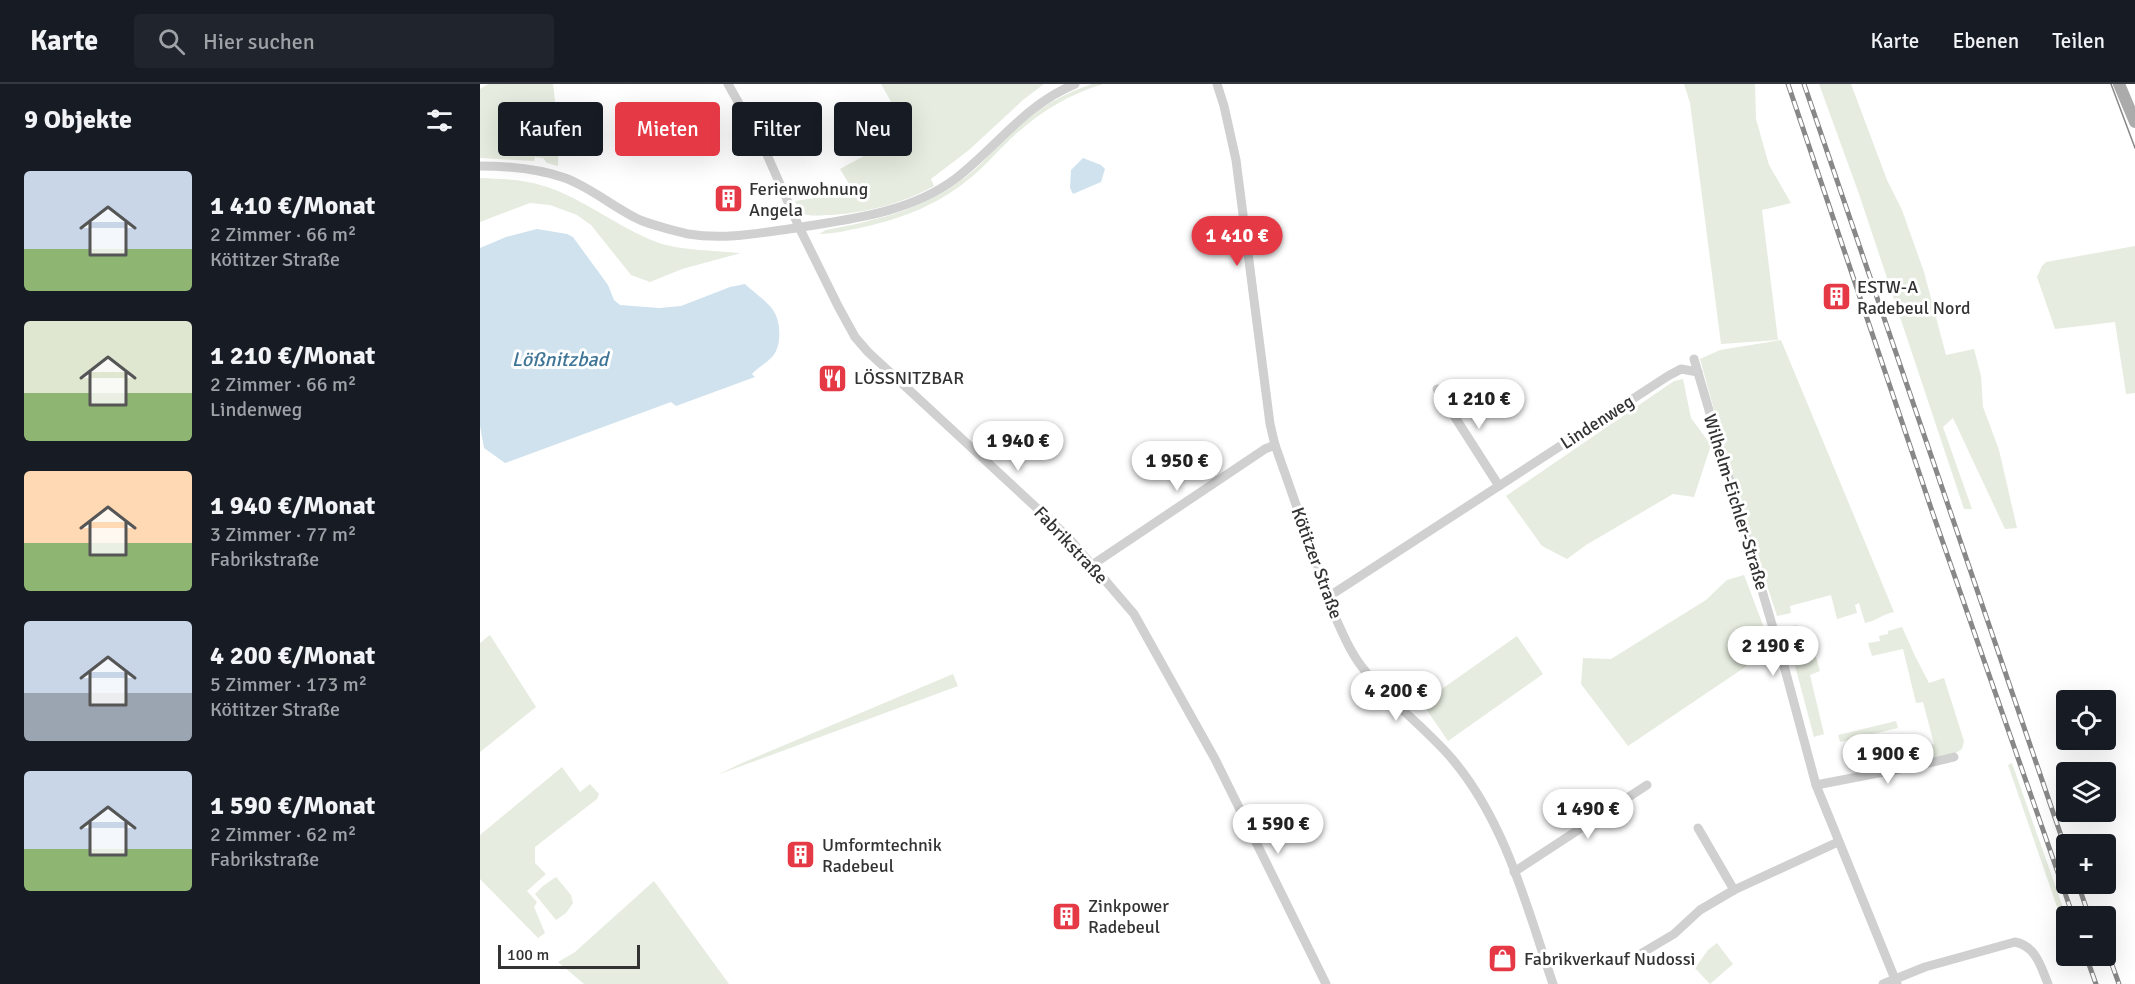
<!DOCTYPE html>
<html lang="de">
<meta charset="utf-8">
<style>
:root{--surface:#171b24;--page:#20242c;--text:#f1f3f6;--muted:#9ea1a6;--line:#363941;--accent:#e63946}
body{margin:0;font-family:Signika,sans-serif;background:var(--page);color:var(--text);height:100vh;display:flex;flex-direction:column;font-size:22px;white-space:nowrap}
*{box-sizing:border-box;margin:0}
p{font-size:20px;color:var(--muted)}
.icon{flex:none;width:33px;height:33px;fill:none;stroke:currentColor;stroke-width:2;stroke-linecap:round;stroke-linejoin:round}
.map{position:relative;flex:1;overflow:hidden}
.drawer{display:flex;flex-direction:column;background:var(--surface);width:480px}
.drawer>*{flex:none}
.top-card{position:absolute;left:18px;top:18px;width:570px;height:54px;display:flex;gap:12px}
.buttons{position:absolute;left:1576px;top:606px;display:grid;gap:12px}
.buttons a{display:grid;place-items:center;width:60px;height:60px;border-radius:6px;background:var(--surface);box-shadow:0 6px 24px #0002;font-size:30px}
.scale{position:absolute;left:18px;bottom:15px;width:142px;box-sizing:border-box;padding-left:6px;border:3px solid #333;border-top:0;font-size:16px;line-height:21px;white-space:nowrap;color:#333;-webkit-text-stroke:4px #fff;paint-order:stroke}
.price{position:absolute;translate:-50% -51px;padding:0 14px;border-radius:21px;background:#fff;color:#222;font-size:20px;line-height:39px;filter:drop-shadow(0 2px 3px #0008)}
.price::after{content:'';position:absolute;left:50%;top:36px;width:18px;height:14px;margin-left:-9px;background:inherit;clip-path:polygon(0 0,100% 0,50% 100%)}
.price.on{background:var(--accent);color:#fff}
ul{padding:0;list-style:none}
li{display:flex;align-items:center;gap:18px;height:150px;padding:0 24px}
li span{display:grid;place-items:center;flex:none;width:168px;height:120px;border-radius:6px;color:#555}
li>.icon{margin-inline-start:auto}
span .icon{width:72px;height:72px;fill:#fffc;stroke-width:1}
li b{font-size:26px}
h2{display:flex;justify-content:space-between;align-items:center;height:72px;padding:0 24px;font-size:26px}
.tag{padding:0 21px;border-radius:6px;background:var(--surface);box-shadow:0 6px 24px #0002;font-size:21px;line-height:54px}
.tag.on{background:var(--accent);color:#fff}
header{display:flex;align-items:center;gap:36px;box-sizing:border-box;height:84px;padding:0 30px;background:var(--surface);border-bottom:2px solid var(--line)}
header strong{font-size:28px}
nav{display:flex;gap:33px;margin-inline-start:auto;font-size:21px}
.search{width:420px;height:54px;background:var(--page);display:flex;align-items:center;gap:15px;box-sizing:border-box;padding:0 21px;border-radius:6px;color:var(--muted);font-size:22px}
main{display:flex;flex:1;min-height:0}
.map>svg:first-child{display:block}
</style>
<header>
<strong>Karte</strong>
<div class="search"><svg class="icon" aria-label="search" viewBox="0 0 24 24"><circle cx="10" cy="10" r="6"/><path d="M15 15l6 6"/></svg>Hier suchen</div>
<nav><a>Karte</a><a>Ebenen</a><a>Teilen</a></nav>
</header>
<main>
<section class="drawer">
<h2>9 Objekte<svg class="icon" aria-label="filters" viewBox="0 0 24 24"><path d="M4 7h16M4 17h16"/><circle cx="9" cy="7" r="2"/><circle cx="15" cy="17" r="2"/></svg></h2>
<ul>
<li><span style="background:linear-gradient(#c9d6e8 65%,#8fb573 0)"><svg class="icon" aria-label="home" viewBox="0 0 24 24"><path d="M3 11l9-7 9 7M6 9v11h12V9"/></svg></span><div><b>1 410 €/Monat</b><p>2 Zimmer · 66 m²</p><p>Kötitzer Straße</p></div></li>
<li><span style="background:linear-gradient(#dfe7d0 60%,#8fb573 0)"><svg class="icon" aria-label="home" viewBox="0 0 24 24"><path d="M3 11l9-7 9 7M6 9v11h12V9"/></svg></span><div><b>1 210 €/Monat</b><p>2 Zimmer · 66 m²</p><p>Lindenweg</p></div></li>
<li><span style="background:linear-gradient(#ffd9b3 60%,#8fb573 0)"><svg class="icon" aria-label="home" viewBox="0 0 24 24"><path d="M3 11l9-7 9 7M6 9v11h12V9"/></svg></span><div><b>1 940 €/Monat</b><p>3 Zimmer · 77 m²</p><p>Fabrikstraße</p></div></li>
<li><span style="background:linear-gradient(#c9d6e8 60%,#9aa5b1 0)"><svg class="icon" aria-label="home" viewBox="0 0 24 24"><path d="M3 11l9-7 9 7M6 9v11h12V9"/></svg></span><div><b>4 200 €/Monat</b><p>5 Zimmer · 173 m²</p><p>Kötitzer Straße</p></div></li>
<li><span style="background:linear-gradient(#c9d6e8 65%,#8fb573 0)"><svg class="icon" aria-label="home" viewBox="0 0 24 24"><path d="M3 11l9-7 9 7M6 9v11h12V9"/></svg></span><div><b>1 590 €/Monat</b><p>2 Zimmer · 62 m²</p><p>Fabrikstraße</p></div></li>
</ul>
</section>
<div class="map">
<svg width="1655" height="900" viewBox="0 0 1655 900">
<rect width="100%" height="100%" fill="#fff"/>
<g fill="#e6ecdf">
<path d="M 8,0 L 73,0 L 79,52 L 78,82 L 67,79 L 63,74 L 55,73 L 54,77 L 0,74 L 0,5 Z"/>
<path d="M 401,0 L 564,0 L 543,16 L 489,66 L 451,95 L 454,102 C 422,120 388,128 352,131 C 340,131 331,133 320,129 L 315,117 L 374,108 L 360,85 L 428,48 Z"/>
<path d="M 612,0 L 623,0 C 590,10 563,26 537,49 C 522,62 509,78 494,91 C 461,119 425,134 384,143 C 369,146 354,150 339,150 L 346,146 C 400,136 452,123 494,86 C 508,74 520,59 533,47 C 556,25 583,10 612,0 Z"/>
<path d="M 1204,0 L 1275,0 L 1276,35 L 1289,81 L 1311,119 L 1282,126 L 1298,256 L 1241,260 L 1210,19 Z"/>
<path d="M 1339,0 L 1371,0 L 1407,96 L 1422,126 L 1444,188 L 1466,271 L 1494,265 L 1501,292 L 1503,323 L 1519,366 L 1537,444 L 1525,445 L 1473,334 L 1463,343 L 1492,425 L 1484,425 L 1379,110 Z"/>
<path d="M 0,94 C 21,95 43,95 64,102 C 105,115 138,144 179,159 C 199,166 238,167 261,169 L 202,185 L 170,198 L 151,191 L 111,141 L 97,131 L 70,121 L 50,119 L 0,138 Z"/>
<path d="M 1655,162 L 1655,309 L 1646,310 L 1635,238 L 1575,245 L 1557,193 L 1562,182 L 1566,178 Z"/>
<path d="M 1301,256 L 1414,528 C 1403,530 1396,537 1385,539 L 1379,519 L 1375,521 L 1377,529 L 1357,535 L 1351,511 L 1310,522 L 1311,529 L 1297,532 L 1260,420 L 1220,275 L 1240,266 Z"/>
<path d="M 1203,295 L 1211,334 L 1231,361 L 1214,413 L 1193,410 L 1106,461 L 1087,475 L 1062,462 L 1026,412 L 1194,297 Z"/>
<path d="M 1264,491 L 1292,565 L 1148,662 L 1101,600 L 1103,574 L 1131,575 L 1226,516 L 1247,496 Z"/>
<path d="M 1317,541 L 1322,562 L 1315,563 L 1316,570 L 1308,569 L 1301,544 Z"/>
<path d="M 1422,543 L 1435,572 L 1449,599 L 1464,594 L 1484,657 L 1482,665 L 1474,670 L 1450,675 L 1447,662 L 1454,660 L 1443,618 L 1436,619 L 1423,565 L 1392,572 L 1388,559 L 1400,557 L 1399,552 L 1408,550 L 1408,547 Z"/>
<path d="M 10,551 L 56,623 L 0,668 L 0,559 Z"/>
<path d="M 1037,552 L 1063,590 L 968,657 L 942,619 Z"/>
<path d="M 1336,573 L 1340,587 L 1330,591 L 1344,650 L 1334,653 L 1314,578 Z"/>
<path d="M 473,590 L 478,602 L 237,691 L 262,679 Z"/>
<path d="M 1416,637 L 1418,644 L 1360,658 L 1358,651 Z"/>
<path d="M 1532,679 L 1587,835 L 1587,852 L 1528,681 Z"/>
<path d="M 82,683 L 100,708 L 110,700 L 119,710 L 117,715 L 55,763 L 55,779 L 66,790 L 47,807 L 57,818 L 54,823 L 65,849 L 58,854 L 0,795 L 0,751 Z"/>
<path d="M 76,793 L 91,811 L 93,819 L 86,829 L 76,836 L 55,810 L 63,802 Z"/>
<path d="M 174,797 L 249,900 L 104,900 L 78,878 L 95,868 Z"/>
<path d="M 1237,859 L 1253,880 L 1230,900 L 1215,884 L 1228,866 Z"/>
</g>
<g fill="#cfe2ee">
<path d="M 603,74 L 621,81 L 625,85 L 621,98 L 593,110 L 590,104 L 591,86 Z"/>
<path d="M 57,145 L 87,150 L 93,153 L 128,201 L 134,216 L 140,221 L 179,224 L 201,222 L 250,203 L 265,200 C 272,207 288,218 293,226 C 301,237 302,261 293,272 C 287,279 278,283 272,290 L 275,293 L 196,322 L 191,318 L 25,379 L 4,364 L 0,342 L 0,164 L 26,153 Z"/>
</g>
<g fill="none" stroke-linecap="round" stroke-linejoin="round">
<g stroke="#d0d0d0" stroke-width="9">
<path d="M 248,0 L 284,64 L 319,143 L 358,222 L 375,253 L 388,268 L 587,452 L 654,530 L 735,675 L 846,900"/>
<path d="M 737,0 L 744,22 L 756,76 L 790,340 L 795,361 L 857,537 C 865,555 873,573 886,588 C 912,620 946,644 973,676 C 1026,739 1047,824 1073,900"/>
<path d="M 0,82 C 29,82 57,84 85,94 C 112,104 134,124 160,136 C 175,142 192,146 208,150 C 244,156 280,149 316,144 C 371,135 429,129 475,95 C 518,62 543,22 595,0"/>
<path d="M 1214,275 L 1303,578 L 1336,701 L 1417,900"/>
<path d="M 957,305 L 1019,402"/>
<path d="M 612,481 L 785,365 L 795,361"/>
<path d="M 848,513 L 1188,292 L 1201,285 L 1218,288"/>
<path d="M 1336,701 L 1445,680 L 1474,673"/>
<path d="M 1218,744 L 1254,806"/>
<path d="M 1034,788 L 1167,701"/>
<path d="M 1162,869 L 1194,850 L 1220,826 L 1254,806 L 1358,758"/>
<path d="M 1403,900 L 1445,883 L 1535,858 C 1556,862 1561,883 1568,900"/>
</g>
<path stroke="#ababab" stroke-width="12" d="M 1639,0 L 1655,38"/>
<path stroke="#888" stroke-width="1.5" d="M 1631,0 L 1655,64"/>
<defs>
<g id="rail">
<path d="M 1308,0 L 1453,430 L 1593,832"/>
<path d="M 1324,0 L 1587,769"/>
<path d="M 1598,800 L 1609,832"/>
<path d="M 1626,864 L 1639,900"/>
<path d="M 1606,872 L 1616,900"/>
</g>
</defs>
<use href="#rail" stroke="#888" stroke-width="5"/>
<use href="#rail" stroke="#fff" stroke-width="3" stroke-dasharray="9" stroke-linecap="butt"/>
</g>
<defs>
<symbol id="building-square" viewBox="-11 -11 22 22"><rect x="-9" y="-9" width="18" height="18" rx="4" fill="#e63946" stroke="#fff"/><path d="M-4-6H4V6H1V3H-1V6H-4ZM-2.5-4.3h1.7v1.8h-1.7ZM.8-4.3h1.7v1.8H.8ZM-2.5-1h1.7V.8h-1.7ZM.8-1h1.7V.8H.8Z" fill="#fff"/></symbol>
<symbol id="restaurant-square" viewBox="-11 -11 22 22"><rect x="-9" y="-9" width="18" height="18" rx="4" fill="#e63946" stroke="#fff"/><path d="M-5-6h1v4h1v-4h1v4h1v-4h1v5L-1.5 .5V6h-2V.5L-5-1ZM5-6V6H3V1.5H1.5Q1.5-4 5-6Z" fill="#fff"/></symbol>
<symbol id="shop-square" viewBox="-11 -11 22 22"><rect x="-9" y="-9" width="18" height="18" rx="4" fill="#e63946" stroke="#fff"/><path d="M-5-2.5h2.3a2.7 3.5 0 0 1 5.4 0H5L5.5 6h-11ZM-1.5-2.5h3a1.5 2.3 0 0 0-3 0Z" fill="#fff"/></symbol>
</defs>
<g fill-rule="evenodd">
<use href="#building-square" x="232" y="98" width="33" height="33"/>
<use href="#building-square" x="1340" y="196" width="33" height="33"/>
<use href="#restaurant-square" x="336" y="278" width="33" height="33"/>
<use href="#building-square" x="304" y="754" width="33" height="33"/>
<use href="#building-square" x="570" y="816" width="33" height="33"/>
<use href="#shop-square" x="1006" y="858" width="33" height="33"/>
</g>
<g text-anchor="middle" stroke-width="6" stroke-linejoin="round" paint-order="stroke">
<g font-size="18" fill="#333" stroke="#fff" text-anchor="start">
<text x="269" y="111">Ferienwohnung<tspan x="269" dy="21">Angela</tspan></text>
<text x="1377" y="209">ESTW-A<tspan x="1377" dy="21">Radebeul Nord</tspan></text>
<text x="374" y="300">LÖSSNITZBAR</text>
<text x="342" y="767">Umformtechnik<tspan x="342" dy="21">Radebeul</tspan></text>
<text x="608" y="828">Zinkpower<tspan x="608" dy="21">Radebeul</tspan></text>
<text x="1044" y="881">Fabrikverkauf Nudossi</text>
</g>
<g font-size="18" fill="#333" stroke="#fff">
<text transform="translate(1117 338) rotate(-33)" y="6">Lindenweg</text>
<text transform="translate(1256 418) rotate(73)" y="6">Wilhelm-Eichler-Straße</text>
<text transform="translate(591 461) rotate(47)" y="6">Fabrikstraße</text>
<text transform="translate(837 479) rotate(70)" y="6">Kötitzer Straße</text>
</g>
<g font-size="20" font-style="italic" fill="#3f7597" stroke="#fff">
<text x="80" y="282">Lößnitzbad</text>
</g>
</g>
</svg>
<div class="buttons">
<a><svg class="icon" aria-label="locate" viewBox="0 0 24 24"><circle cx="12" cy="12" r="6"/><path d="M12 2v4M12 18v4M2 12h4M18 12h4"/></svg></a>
<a><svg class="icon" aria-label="layers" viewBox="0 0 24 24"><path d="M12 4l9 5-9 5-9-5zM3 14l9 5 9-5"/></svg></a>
<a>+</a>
<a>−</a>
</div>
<div class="scale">100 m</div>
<b class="price on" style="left:757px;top:183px">1 410 €</b>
<b class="price" style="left:999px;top:346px">1 210 €</b>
<b class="price" style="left:538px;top:388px">1 940 €</b>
<b class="price" style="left:697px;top:408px">1 950 €</b>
<b class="price" style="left:1293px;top:593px">2 190 €</b>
<b class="price" style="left:916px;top:638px">4 200 €</b>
<b class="price" style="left:1408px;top:701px">1 900 €</b>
<b class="price" style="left:1108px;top:756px">1 490 €</b>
<b class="price" style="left:798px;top:771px">1 590 €</b>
<div class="top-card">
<a class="tag">Kaufen</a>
<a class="tag on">Mieten</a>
<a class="tag">Filter</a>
<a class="tag">Neu</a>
</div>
</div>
</main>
